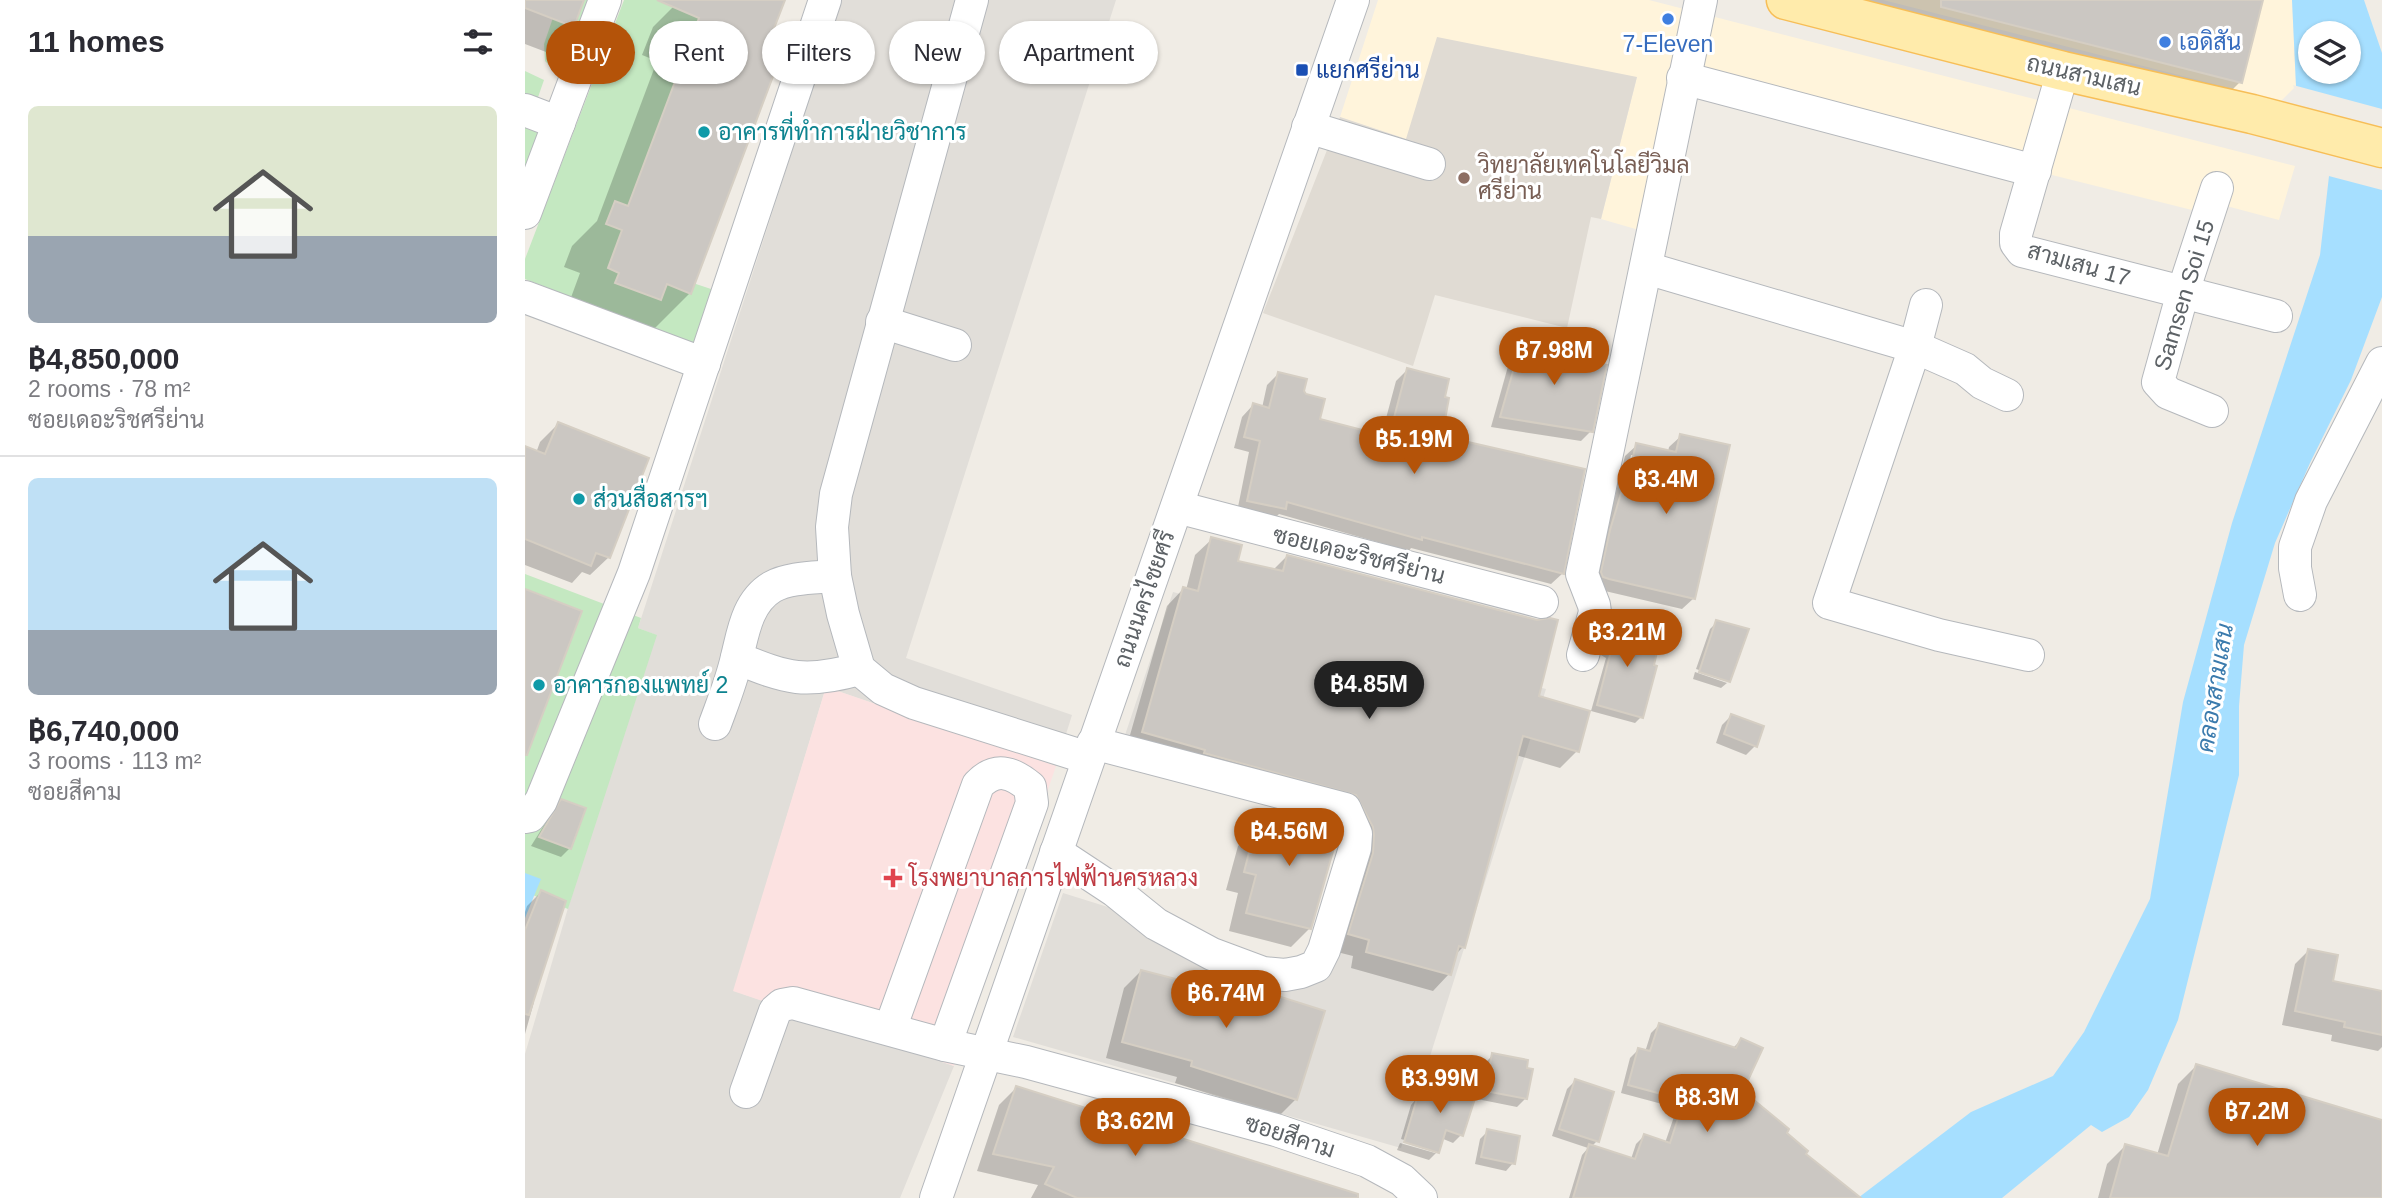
<!DOCTYPE html>
<meta charset="utf-8">
<style>
:root{--surface:#fff;--page:#f2f2f3;--text:#2b2b33;--muted:#7c7c81;--line:#e1e1e2;--accent:#b45309}
body{margin:0;font-family:Arial,Sarabun,sans-serif;background:var(--page);color:var(--text);height:100vh;display:flex;flex-direction:column;font-size:26px;white-space:nowrap}
*{box-sizing:border-box;margin:0}
p{font-size:23px;color:var(--muted)}
.icon{flex:none;width:38px;height:38px;fill:none;stroke:currentColor;stroke-width:2;stroke-linecap:round;stroke-linejoin:round}
.map{position:relative;flex:1;overflow:hidden}
.side{display:flex;flex-direction:column;background:var(--surface);width:525px}
.side>*{flex:none}
.top-card{position:absolute;left:21px;top:21px;width:665px;height:63px;display:flex;gap:14px}
.controls{position:absolute;left:1773px;top:21px;display:grid;gap:14px}
.controls a{display:grid;place-items:center;width:63px;height:63px;border-radius:50%;background:var(--surface);box-shadow:0 2px 5px #0004;font-size:35px}
.price{position:absolute;translate:-50% -60px;padding:0 16px;border-radius:24px;background:var(--accent);color:#fff;font-size:23px;line-height:46px;filter:drop-shadow(0 2px 4px #0008)}
.price::after{content:'';position:absolute;left:50%;top:42px;width:21px;height:16px;margin-left:-10px;background:inherit;clip-path:polygon(0 0,100% 0,50% 100%)}
.price.selected{background:#222;color:#fff}
ul{padding:0;list-style:none}
li{display:grid;align-content:center;gap:14px;height:371px;padding:0 28px}
li+li{border-top:2px solid var(--line)}
li span{display:grid;place-items:center;height:217px;border-radius:10px;color:#555}
li>.icon{margin-inline-start:auto}
span .icon{width:126px;height:126px;fill:#fffc;stroke-width:1}
li b{font-size:30px}
h2{display:flex;justify-content:space-between;align-items:center;height:84px;padding:0 28px;font-size:30px}
.pill{padding:0 24px;border-radius:32px;background:var(--surface);box-shadow:0 2px 5px #0004;font-size:24px;line-height:63px}
.pill.selected{background:var(--accent);color:#fff}
main{display:flex;flex:1;min-height:0}
.map>svg:first-child{display:block}
</style>
<main>
<section class="side">
<h2>11 homes<svg class="icon" aria-label="filters" viewBox="0 0 24 24"><path d="M4 7h16M4 17h16"/><circle cx="9" cy="7" r="2"/><circle cx="15" cy="17" r="2"/></svg></h2>
<ul>
<li><span style="background:linear-gradient(#dfe7d0 60%,#9aa5b1 0)"><svg class="icon" aria-label="home" viewBox="0 0 24 24"><path d="M3 11l9-7 9 7M6 9v11h12V9"/></svg></span><div><b>฿4,850,000</b><p>2 rooms · 78 m²</p><p>ซอยเดอะริชศรีย่าน</p></div></li>
<li><span style="background:linear-gradient(#bfe0f5 70%,#9aa5b1 0)"><svg class="icon" aria-label="home" viewBox="0 0 24 24"><path d="M3 11l9-7 9 7M6 9v11h12V9"/></svg></span><div><b>฿6,740,000</b><p>3 rooms · 113 m²</p><p>ซอยสีคาม</p></div></li>
</ul>
</section>
<div class="map">
<svg width="1857" height="1198" viewBox="0 0 1857 1198">
<rect width="100%" height="100%" fill="#f0ece5"/>
<g fill="#fff4db">
<path d="M 853,0 L 1124,0 L 1770,166 L 1754,220 L 1694,204 L 1691,216 L 1150,81 L 1121,232 L 1076,219 L 1112,77 L 881,139 L 815,117 Z"/>
<path d="M 1358,0 L 1767,0 L 1771,86 L 1756,101 Z"/>
</g>
<g fill="#e1ded9">
<path d="M 316,0 L 591,0 L 381,658 L 547,715 L 531,766 L 301,687 L 209,991 L 429,1066 L 375,1198 L 0,1198 L 0,1054 L 71,813 L 131,635 L 113,628 Z"/>
<path d="M 648,592 L 1021,689 L 876,1148 L 488,1037 L 538,893 L 804,976 L 847,807 L 597,744 Z"/>
</g>
<path fill="#e0dbd3" d="M 912,37 L 1112,77 L 1076,219 L 1066,217 L 1042,328 L 910,295 L 888,366 L 738,313 L 815,117 L 881,139 Z"/>
<path fill="#fce2e1" d="M 301,687 L 531,766 L 429,1066 L 208,991 Z"/>
<g fill="#c4e8c1">
<path d="M 34,0 L 66,0 L 48,60 L 37,67 L 24,65 L 20,61 L 19,44 Z"/>
<path d="M 99,0 L 182,0 L 99,260 L 192,291 L 171,346 L 0,279 L 0,259 Z"/>
<path d="M 0,71 L 19,80 L 11,103 L 0,99 Z"/>
<path d="M 0,116 C 26,136 9,161 0,186 Z"/>
<path d="M 0,574 L 116,618 L 113,628 L 132,635 L 43,909 L 0,892 Z"/>
</g>
<g fill="#a6dfff" fill-rule="evenodd">
<path d="M 1767,0 L 1839,0 L 1857,53 L 1857,297 L 1826,380 L 1785,463 L 1750,543 L 1719,645 L 1714,706 L 1714,775 L 1653,1020 L 1623,1090 L 1604,1117 L 1577,1132 L 1566,1125 L 1477,1198 L 1333,1198 L 1446,1112 L 1528,1076 L 1559,1032 L 1625,899 L 1658,702 L 1707,523 L 1795,255 L 1804,176 L 1771,86 ZM 1785,33 L 1824,33 L 1824,72 L 1785,72 Z"/>
<path d="M 0,873 L 16,879 L 0,918 Z"/>
</g>
<path fill="#f0ece5" d="M 1768,85 L 1857,109 L 1857,190 L 1800,175 Z"/>
<g fill="#0003" fill-rule="evenodd">
<path d="M 0,0 L 57,0 L 48,26 L 21,52 L 0,44 Z"/>
<path d="M 152,0 L 258,0 L 236,58 L 165,293 L 122,336 L 41,311 L 55,273 L 39,267 L 47,246 L 72,221 L 132,61 L 117,55 L 128,27 L 150,5 Z"/>
<path d="M 1298,0 L 1736,0 L 1715,82 L 1697,100 Z"/>
<path d="M 1000,335 L 1023,352 L 1066,431 L 1056,441 L 966,427 L 989,345 Z"/>
<path d="M 882,370 L 918,398 L 914,437 L 1038,573 L 1026,584 L 886,548 L 884,551 L 754,514 L 748,520 L 712,512 L 724,452 L 709,448 L 717,417 L 728,405 L 737,408 L 742,385 L 753,374 L 777,391 L 793,420 L 856,437 L 871,381 Z"/>
<path d="M 33,424 L 84,557 L 65,575 L 57,572 L 47,583 L 0,565 L 0,448 L 11,453 L 15,442 Z"/>
<path d="M 1156,436 L 1169,598 L 1157,609 L 1067,588 L 1100,456 L 1112,445 L 1143,452 L 1144,447 ZM 1106,455 L 1110,455 L 1105,480 L 1101,479 Z"/>
<path d="M 687,539 L 711,562 L 748,570 L 762,556 L 1012,697 L 1052,751 L 1035,768 L 991,755 L 938,947 L 929,956 L 924,974 L 908,991 L 826,968 L 828,956 L 808,951 L 832,871 L 816,812 L 601,749 L 642,606 L 658,589 L 661,590 L 670,555 Z"/>
<path d="M 1089,613 L 1106,646 L 1116,717 L 1110,723 L 1066,711 L 1081,658 L 1074,654 L 1082,619 Z"/>
<path d="M 1192,622 L 1204,681 L 1202,682 L 1202,679 L 1171,669 L 1185,629 Z"/>
<path d="M 1170,672 L 1202,683 L 1196,688 L 1168,679 Z"/>
<path d="M 1206,716 L 1230,746 L 1221,755 L 1191,743 L 1197,725 Z"/>
<path d="M 37,801 L 45,848 L 36,857 L 6,846 L 28,811 Z"/>
<path d="M 747,811 L 785,928 L 766,947 L 704,931 L 713,893 L 701,890 L 713,846 Z"/>
<path d="M 16,892 L 7,1001 L 9,1002 L 0,1034 L 0,912 L 2,906 Z"/>
<path d="M 1783,951 L 1806,982 L 1857,993 L 1857,1047 L 1853,1051 L 1806,1041 L 1807,1035 L 1757,1025 L 1770,964 Z"/>
<path d="M 616,971 L 683,989 L 694,979 L 771,1099 L 754,1116 L 650,1083 L 652,1077 L 581,1058 L 599,988 Z"/>
<path d="M 1134,1025 L 1208,1048 L 1216,1040 L 1216,1091 L 1259,1133 L 1313,1198 L 1044,1198 L 1057,1155 L 1063,1148 L 1027,1136 L 1042,1089 L 1050,1081 L 1072,1141 L 1066,1147 L 1106,1159 L 1111,1144 L 1119,1136 L 1140,1143 L 1152,1108 L 1096,1093 L 1105,1058 L 1113,1050 L 1120,1052 L 1126,1033 Z"/>
<path d="M 968,1055 L 1001,1098 L 992,1107 L 952,1099 L 959,1064 Z"/>
<path d="M 1671,1066 L 1857,1122 L 1857,1198 L 1573,1198 L 1582,1164 L 1600,1146 L 1632,1155 L 1653,1084 Z"/>
<path d="M 909,1081 L 936,1135 L 928,1143 L 916,1138 L 912,1152 L 904,1160 L 872,1150 L 875,1143 L 910,1153 L 910,1150 L 876,1139 L 886,1105 L 894,1096 L 899,1097 L 901,1089 Z"/>
<path d="M 491,1088 L 826,1198 L 506,1198 L 513,1185 L 452,1171 L 474,1105 Z"/>
<path d="M 963,1131 L 988,1163 L 981,1171 L 950,1164 L 955,1139 Z"/>
</g>
<g fill="#cbc7c2" stroke="#d5cec3" stroke-width="2">
<path d="M 0,0 L 59,0 L 49,27 L 0,8 Z"/>
<path d="M 132,0 L 260,0 L 238,57 L 253,63 L 166,294 L 142,284 L 136,300 L 90,283 L 94,273 L 83,268 L 97,230 L 81,224 L 90,201 L 103,206 L 174,18 Z"/>
<path d="M 1416,0 L 1738,0 L 1717,83 L 1416,7 Z"/>
<path d="M 999,333 L 1028,342 L 1025,351 L 1082,365 L 1068,432 L 975,417 Z"/>
<path d="M 882,368 L 924,379 L 920,397 L 924,398 L 917,436 L 1060,469 L 1039,574 L 897,537 L 897,540 L 762,502 L 761,509 L 722,501 L 735,441 L 719,437 L 728,403 L 744,408 L 753,372 L 782,379 L 779,391 L 781,394 L 800,399 L 795,419 L 864,437 Z"/>
<path d="M 33,422 L 124,458 L 85,558 L 71,553 L 66,566 L 0,539 L 0,446 L 20,454 Z"/>
<path d="M 1155,434 L 1205,445 L 1170,599 L 1084,579 L 1078,577 L 1076,572 L 1085,530 L 1103,470 L 1105,471 L 1111,443 L 1151,452 Z"/>
<path d="M 686,537 L 717,545 L 713,561 L 758,571 L 762,555 L 1012,620 L 1025,618 L 1033,620 L 1014,696 L 1065,711 L 1054,752 L 998,736 L 940,948 L 934,946 L 926,975 L 841,952 L 844,940 L 823,934 L 848,853 L 849,835 L 848,827 L 831,795 L 679,753 L 680,750 L 617,732 L 658,587 L 673,591 Z"/>
<path d="M 0,589 L 57,611 L 2,755 L 0,755 Z"/>
<path d="M 1088,611 L 1115,620 L 1108,645 L 1132,652 L 1129,665 L 1132,666 L 1118,718 L 1072,705 L 1086,651 L 1079,648 Z"/>
<path d="M 1191,620 L 1224,629 L 1205,682 L 1174,672 Z"/>
<path d="M 1206,714 L 1239,726 L 1232,747 L 1199,734 Z"/>
<path d="M 36,799 L 61,808 L 46,849 L 14,837 Z"/>
<path d="M 747,809 L 807,825 L 812,837 L 786,929 L 721,913 L 731,875 L 719,872 L 731,825 L 742,828 Z"/>
<path d="M 16,890 L 41,901 L 4,1015 L 0,1014 L 0,930 Z"/>
<path d="M 1783,949 L 1813,955 L 1808,981 L 1857,991 L 1857,1035 L 1819,1027 L 1820,1022 L 1770,1011 Z"/>
<path d="M 616,970 L 689,989 L 693,977 L 800,1011 L 772,1100 L 666,1066 L 667,1061 L 597,1042 Z"/>
<path d="M 1134,1023 L 1211,1048 L 1216,1038 L 1238,1048 L 1218,1091 L 1264,1129 L 1262,1133 L 1283,1151 L 1281,1154 L 1336,1198 L 1048,1198 L 1064,1144 L 1110,1159 L 1119,1134 L 1145,1143 L 1159,1100 L 1103,1085 L 1113,1048 L 1125,1051 Z"/>
<path d="M 967,1053 L 1003,1060 L 1002,1068 L 1008,1069 L 1002,1099 L 960,1091 Z"/>
<path d="M 1671,1064 L 1857,1120 L 1857,1198 L 1585,1198 L 1600,1144 L 1643,1156 Z"/>
<path d="M 908,1079 L 953,1089 L 938,1136 L 921,1130 L 914,1153 L 879,1142 L 893,1095 L 905,1096 Z"/>
<path d="M 1050,1079 L 1089,1092 L 1074,1142 L 1034,1129 Z"/>
<path d="M 491,1086 L 833,1194 L 833,1198 L 552,1198 L 520,1184 L 529,1167 L 468,1154 Z"/>
<path d="M 962,1129 L 995,1136 L 990,1164 L 956,1157 Z"/>
</g>
<g fill="none" stroke-linecap="round" stroke-linejoin="round">
<defs>
<g id="minor">
<path d="M 447,0 L 311,494 L 307,527 L 310,576 L 318,614 L 334,669 L 358,689 L 389,703 L 563,758"/>
<path d="M 1538,71 L 1491,234 L 1491,243 L 1497,251 L 1751,316"/>
<path d="M 1158,78 L 1510,171"/>
<path d="M 0,110 L 34,123"/>
<path d="M 783,127 L 904,164"/>
<path d="M 0,213 L 80,0"/>
<path d="M 1121,268 L 1390,347 L 1440,369 L 1457,383 L 1482,395"/>
<path d="M 0,297 L 179,364"/>
<path d="M 1401,305 L 1390,347 L 1304,603 L 1414,635 L 1503,655"/>
<path d="M 357,322 L 430,345"/>
<path d="M 1687,411 L 1643,393 L 1633,382 L 1658,292 L 1692,188"/>
<path d="M 652,507 L 1017,602"/>
<path d="M 1775,595 L 1770,568 L 1770,547 L 1786,501 L 1857,363"/>
<path d="M 1058,655 L 1070,612 L 1069,605 L 1057,574 L 1176,0"/>
<path d="M 212,658 C 263,679 280,684 334,669"/>
<path d="M 190,724 C 198,702 207,680 212,657 C 218,633 222,602 247,587 C 265,577 291,578 310,576"/>
<path d="M 0,817 L 5,816 L 16,801 L 109,573 L 300,0"/>
<path d="M 531,852 L 590,891 L 631,924 L 687,954 L 738,973 L 760,975 L 776,972 L 791,966 L 799,950 L 830,848 L 831,834 L 820,809 L 568,743"/>
<path d="M 365,1029 L 453,785 C 471,766 487,772 505,787 L 507,803 L 420,1045"/>
<path d="M 221,1092 L 250,1011 L 257,1005 L 268,1003 L 420,1045 L 501,1062 L 751,1130 L 842,1161 L 877,1180 L 896,1198"/>
<path d="M 411,1198 L 828,0"/>
</g>
<path id="major" d="M 1261,0 L 1538,71 L 1727,114 L 1857,148"/>
</defs>
<use href="#minor" stroke="#b5b8bc" stroke-width="34"/>
<use href="#major" stroke="#f7be57" stroke-width="41"/>
<use href="#minor" stroke="#fff" stroke-width="32"/>
<use href="#major" stroke="#ffebab" stroke-width="38"/>
</g>
<g fill="#3f7fe0" stroke="#fff" stroke-width="2.5">
<circle cx="1143" cy="19" r="7"/>
<circle cx="1640" cy="42" r="7"/>
</g>
<rect fill="#1a4fb4" stroke="#fff" stroke-width="2.5" x="770" y="63" width="14" height="14" rx="3.5"/>
<g fill="#0f9aa8" stroke="#fff" stroke-width="2.5">
<circle cx="179" cy="132" r="7"/>
<circle cx="54" cy="499" r="7"/>
<circle cx="14" cy="685" r="7"/>
</g>
<circle fill="#8d6e63" stroke="#fff" stroke-width="2.5" cx="939" cy="178" r="7"/>
<path fill="#e0444e" stroke="#fff" stroke-width="2.5" d="M364.5 867.5h7v7h7v7h-7v7h-7v-7h-7v-7h7z"/>
<g text-anchor="middle" stroke-width="6" stroke-linejoin="round" paint-order="stroke">
<g font-size="23" fill="#366cbe" stroke="#fff" text-anchor="start">
<text x="1654" y="50">เอดิสัน</text>
<text x="1143" y="52" text-anchor="middle">7-Eleven</text>
</g>
<g font-size="23" fill="#164399" stroke="#fff" text-anchor="start">
<text x="791" y="78">แยกศรีย่าน</text>
</g>
<g font-size="23" fill="#5d6266" stroke="#fff">
<text transform="translate(1559 75) rotate(13)" y="8">ถนนสามเสน</text>
<text transform="translate(1554 264) rotate(16)" y="8">สามเสน 17</text>
<text transform="translate(1659 295) rotate(-73)" y="8">Samsen Soi 15</text>
<text transform="translate(834 555) rotate(14)" y="8">ซอยเดอะริชศรีย่าน</text>
<text transform="translate(619 599) rotate(-71)" y="8">ถนนนครไชยศรี</text>
<text transform="translate(765 1136) rotate(18)" y="8">ซอยสีคาม</text>
</g>
<g font-size="23" fill="#0d838f" stroke="#fff" text-anchor="start">
<text x="193" y="140">อาคารที่ทำการฝ่ายวิชาการ</text>
<text x="68" y="507">ส่วนสื่อสารฯ</text>
<text x="28" y="693">อาคารกองแพทย์ 2</text>
</g>
<g font-size="23" fill="#785e54" stroke="#fff" text-anchor="start">
<text x="953" y="173">วิทยาลัยเทคโนโลยีวิมล<tspan x="953" dy="26">ศรีย่าน</tspan></text>
</g>
<g font-size="23" fill="#be3a42" stroke="#fff" text-anchor="start">
<text x="384" y="886">โรงพยาบาลการไฟฟ้านครหลวง</text>
</g>
<g font-size="24" font-style="italic" fill="#3b7bad" stroke="#fff">
<text transform="translate(1690 688) rotate(-81)" y="8">คลองสามเสน</text>
</g>
</g>
</svg>
<div class="controls">
<a><svg class="icon" aria-label="layers" viewBox="0 0 24 24"><path d="M12 4l9 5-9 5-9-5zM3 14l9 5 9-5"/></svg></a>
</div>
<b class="price" style="left:1029px;top:387px">฿7.98M</b>
<b class="price" style="left:889px;top:476px">฿5.19M</b>
<b class="price" style="left:1141px;top:516px">฿3.4M</b>
<b class="price" style="left:1102px;top:669px">฿3.21M</b>
<b class="price selected" style="left:844px;top:721px">฿4.85M</b>
<b class="price" style="left:764px;top:868px">฿4.56M</b>
<b class="price" style="left:701px;top:1030px">฿6.74M</b>
<b class="price" style="left:915px;top:1115px">฿3.99M</b>
<b class="price" style="left:1182px;top:1134px">฿8.3M</b>
<b class="price" style="left:1732px;top:1148px">฿7.2M</b>
<b class="price" style="left:610px;top:1158px">฿3.62M</b>
<div class="top-card">
<a class="pill selected">Buy</a>
<a class="pill">Rent</a>
<a class="pill">Filters</a>
<a class="pill">New</a>
<a class="pill">Apartment</a>
</div>
</div>
</main>
